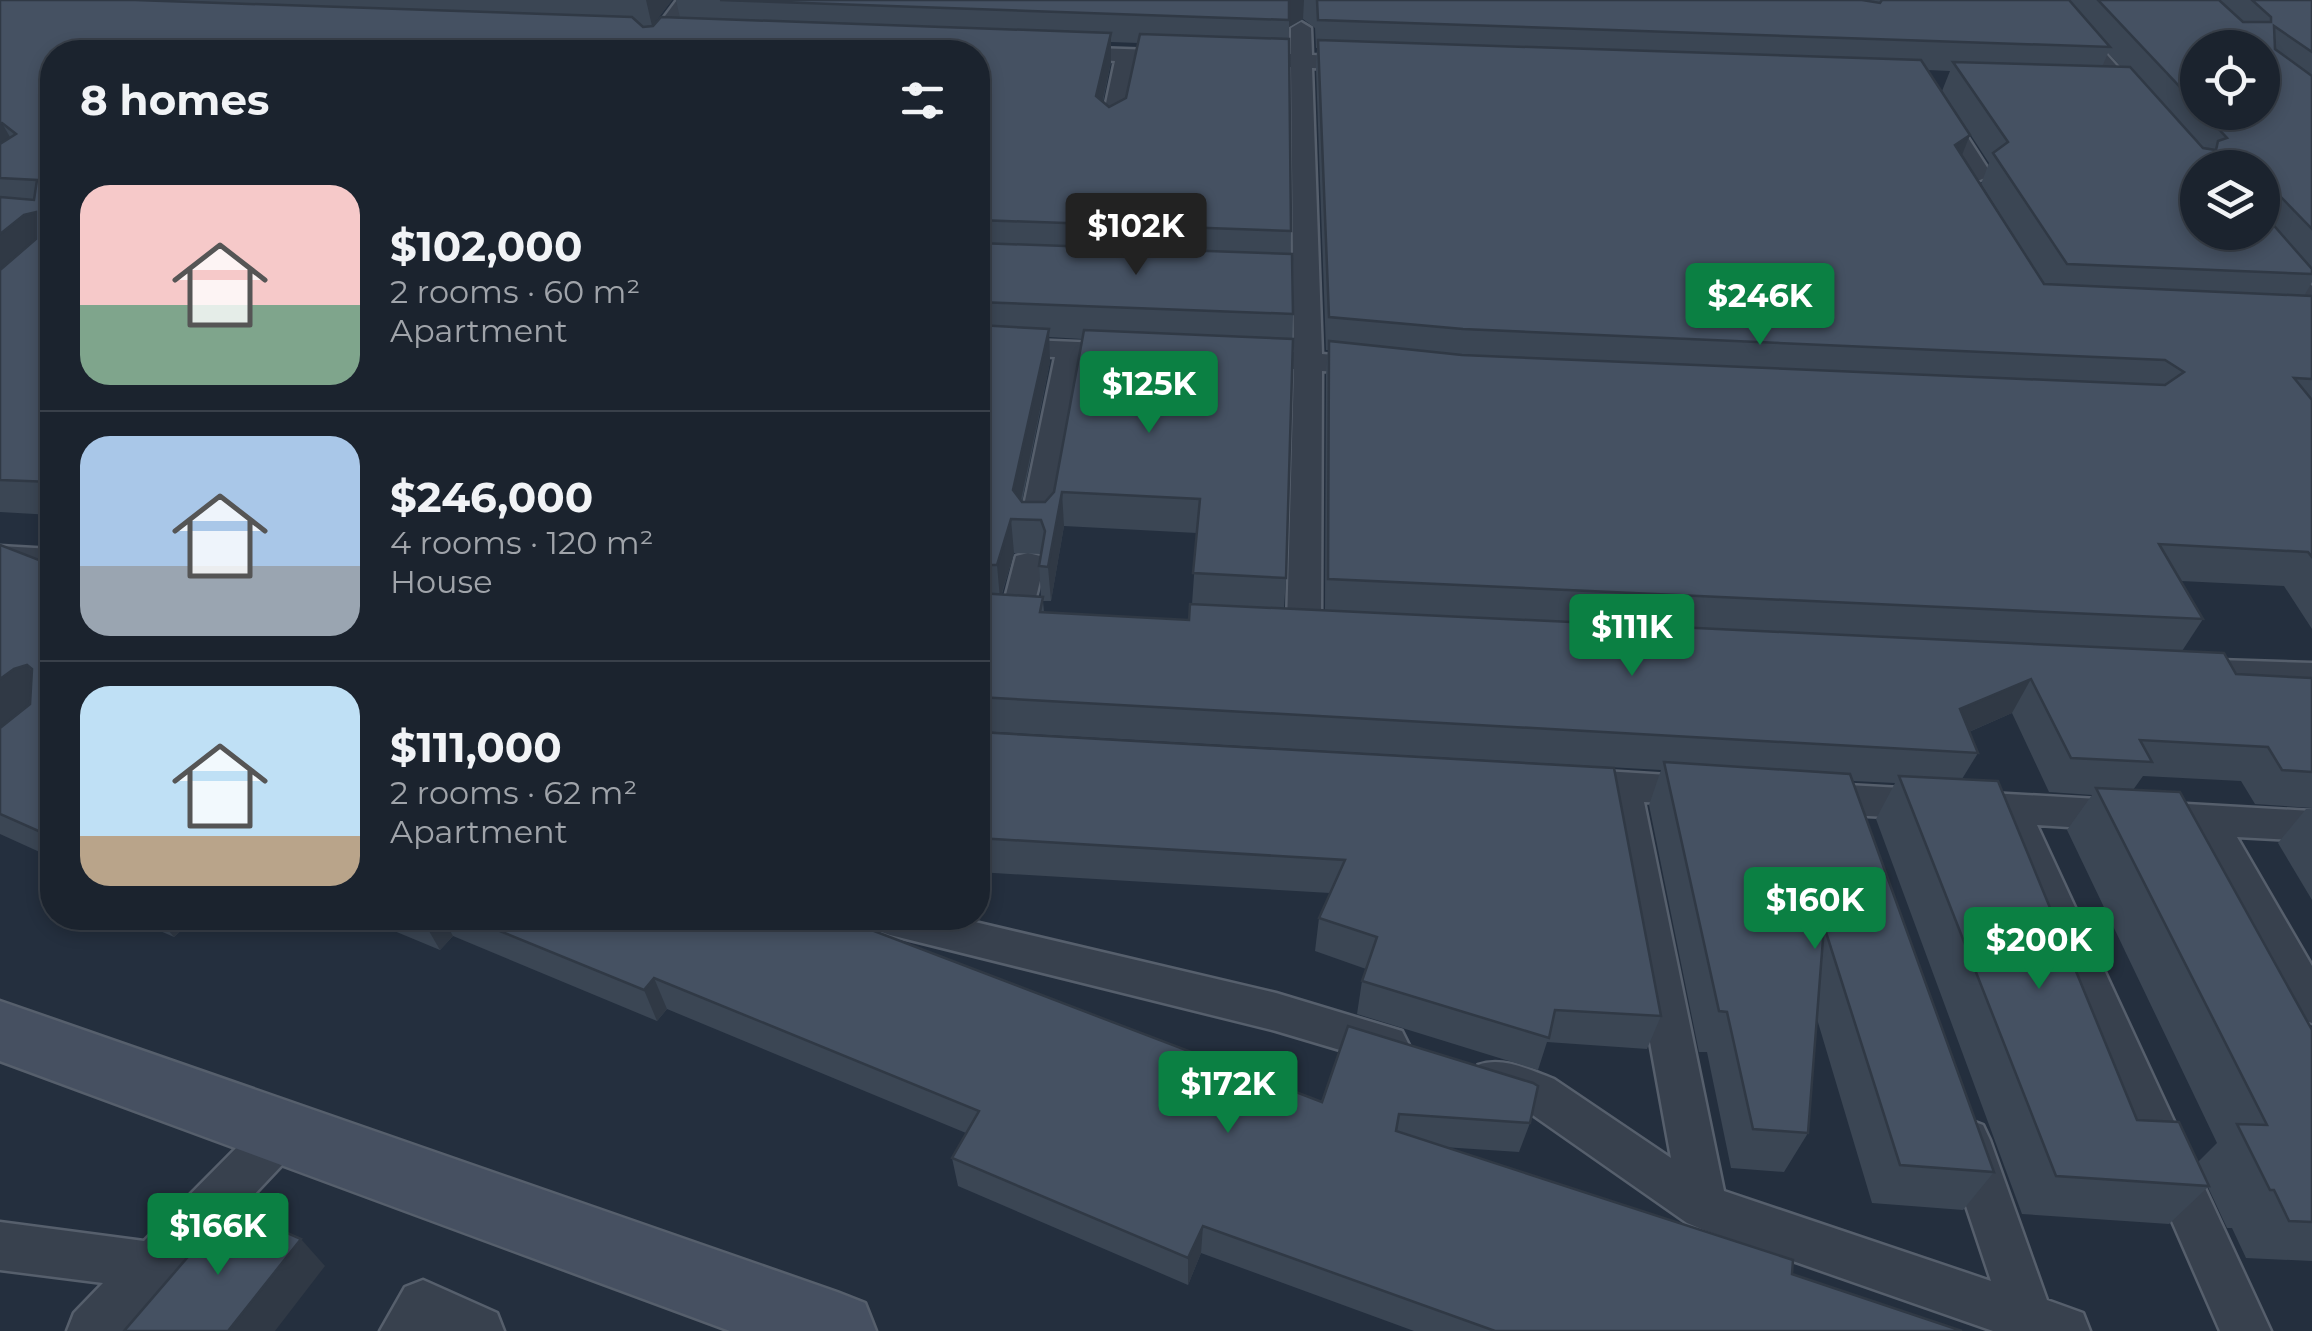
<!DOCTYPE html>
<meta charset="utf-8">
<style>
:root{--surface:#1b232e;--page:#242b36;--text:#f1f3f6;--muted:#a0a4aa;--line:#39404a;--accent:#0b8043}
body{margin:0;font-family:Montserrat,sans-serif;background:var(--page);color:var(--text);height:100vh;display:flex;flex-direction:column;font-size:38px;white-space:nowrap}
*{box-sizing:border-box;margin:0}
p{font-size:32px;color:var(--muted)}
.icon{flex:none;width:55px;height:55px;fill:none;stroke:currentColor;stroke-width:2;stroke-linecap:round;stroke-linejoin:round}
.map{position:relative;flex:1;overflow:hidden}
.panel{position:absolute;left:40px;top:40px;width:950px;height:890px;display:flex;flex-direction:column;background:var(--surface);border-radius:40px;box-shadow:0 5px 15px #0003,0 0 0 2px var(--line)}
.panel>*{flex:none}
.fabs{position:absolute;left:2180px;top:30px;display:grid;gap:20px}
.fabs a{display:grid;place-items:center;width:100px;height:100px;border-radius:50%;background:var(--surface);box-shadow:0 5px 15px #0003,0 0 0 2px var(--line);font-size:50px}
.price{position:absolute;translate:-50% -85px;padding:0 22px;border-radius:10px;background:var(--accent);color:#fff;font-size:32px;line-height:65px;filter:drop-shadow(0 2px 5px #0008)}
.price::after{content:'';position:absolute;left:50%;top:60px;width:30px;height:22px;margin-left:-15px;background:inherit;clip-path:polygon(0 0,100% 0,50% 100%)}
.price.on{background:#222;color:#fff}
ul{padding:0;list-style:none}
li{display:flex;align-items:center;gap:30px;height:250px;padding:0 40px}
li+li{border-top:2px solid var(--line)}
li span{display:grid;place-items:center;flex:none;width:280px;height:200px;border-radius:30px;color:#555}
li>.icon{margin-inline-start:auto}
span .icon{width:120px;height:120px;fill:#fffc;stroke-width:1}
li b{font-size:42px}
h2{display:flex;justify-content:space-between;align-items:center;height:120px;padding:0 40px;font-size:42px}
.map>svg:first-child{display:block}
</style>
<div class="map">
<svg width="2312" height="1331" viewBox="0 0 2312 1331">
<rect width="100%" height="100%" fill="#242f3e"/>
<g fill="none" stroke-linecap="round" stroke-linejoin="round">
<defs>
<g id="service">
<path d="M 677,0 L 697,0 L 658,52 L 638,52 Z"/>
<path d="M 2037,0 L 2058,0 L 2206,166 L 2198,168 L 2198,178 L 2190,176 Z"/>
<path d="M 1301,22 L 1311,28 L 1312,55 L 1363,57 L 1374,63 L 1363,69 L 1312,68 L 1322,354 L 1371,358 L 1385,366 L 1371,374 L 1322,371 L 1321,625 L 1316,633 L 1292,633 L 1287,625 L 1294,369 L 1243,365 L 1229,357 L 1243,349 L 1294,352 L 1291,67 L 1245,65 L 1234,59 L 1245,53 L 1291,54 L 1291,28 Z"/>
<path d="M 1065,47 L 1183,51 L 1194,57 L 1183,63 L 1136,62 L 1123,127 L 1112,134 L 1101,127 L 1115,61 L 1058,57 L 1058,49 Z"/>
<path d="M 1939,103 L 1947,105 L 1992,175 L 1975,182 L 1985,198 L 1982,203 L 1964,203 L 1946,174 L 1963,167 L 1928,110 Z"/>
<path d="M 2262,230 L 2312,286 L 2312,310 L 2303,308 L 2239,232 Z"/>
<path d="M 978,338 L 1126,344 L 1140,352 L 1126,360 L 1082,359 L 1047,532 L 1025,532 L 1020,525 L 1055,357 L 978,354 Z"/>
<path d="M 0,546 L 52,549 L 52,571 L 0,568 Z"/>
<path d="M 1028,553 L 1040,556 L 1044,564 L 1030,622 L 1006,622 L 1001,614 L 1016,556 Z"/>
<path d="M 2187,659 L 2312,663 L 2312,689 L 2175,680 L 2169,671 L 2175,662 Z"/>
<path d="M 1572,769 L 1700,777 L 1713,781 L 1719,791 L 1713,801 L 1700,805 L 1644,802 L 1724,1191 L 1991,1281 L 1944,1140 L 1951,1125 L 1967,1119 L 1983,1125 L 1990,1140 L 2047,1300 L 2083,1313 L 2090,1331 L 1993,1331 L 1704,1230 L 1687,1223 L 1524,1109 L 1478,1093 L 1472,1079 L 1478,1065 C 1503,1056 1530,1070 1554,1079 L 1671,1158 L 1606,799 L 1559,793 L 1553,783 L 1559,773 Z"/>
<path d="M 1812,783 L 2312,811 L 2312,841 L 2237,837 L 2312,966 L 2312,1023 L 2297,1018 L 2196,835 L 2037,825 L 2271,1331 L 2220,1331 L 1998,823 L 1812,813 L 1799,808 L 1793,798 L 1799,788 Z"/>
<path d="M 870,918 L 958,918 L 1276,993 L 1402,1031 L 1409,1045 L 1402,1059 L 1387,1064 L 1276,1031 L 890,935 L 876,930 Z"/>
<path d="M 283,1111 L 299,1117 L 306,1132 L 299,1147 L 126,1331 L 67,1331 L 74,1313 L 103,1283 L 0,1270 L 0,1222 L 144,1241 L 267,1117 Z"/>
<path d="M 423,1280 L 497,1313 L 504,1331 L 380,1331 L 405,1287 Z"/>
</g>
<path id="secondary" d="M 0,1001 L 837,1292 L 865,1303 L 876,1331 L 730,1331 L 0,1061 Z"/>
</defs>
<use href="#service" stroke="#565f6c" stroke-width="5"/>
<use href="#secondary" stroke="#565f6c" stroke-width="5"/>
<use href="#service" fill="#38414e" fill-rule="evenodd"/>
<use href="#secondary" fill="#465061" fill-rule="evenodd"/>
</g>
<g fill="#3b4654" fill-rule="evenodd">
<path d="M 0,0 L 672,0 L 652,26 L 641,26 L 643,27 L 653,26 L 680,18 L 676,0 L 2312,0 L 2312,282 L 2304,296 L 2312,296 L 2312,629 L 2284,586 L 2181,581 L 2203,619 L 2182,651 L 2236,674 L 2312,678 L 2312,808 L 2255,804 L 2241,781 L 2143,776 L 2133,790 L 2312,1030 L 2312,1261 L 2246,1258 L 2232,1228 L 2227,1228 L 2208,1187 L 2169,1224 L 2022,1214 L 1876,819 L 1895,783 L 1853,781 L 1994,1172 L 1963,1210 L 1872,1203 L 1817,1019 L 1808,1133 L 1784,1172 L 1731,1168 L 1707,1052 L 1699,1052 L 1649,805 L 1661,770 L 978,731 L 978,52 L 52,52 L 52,515 L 0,512 ZM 1303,19 L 1315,28 L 1316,48 L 1317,48 L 1316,69 L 1326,350 L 1328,350 L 1326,374 L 1325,610 L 1284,608 L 1286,578 L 1293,314 L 1290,254 L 1291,231 L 1288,39 L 1289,27 ZM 1111,42 L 1138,43 L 1126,98 L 1109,107 L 1103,102 L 1111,62 ZM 2198,48 L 2262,112 L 2198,112 ZM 2108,53 L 2121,67 L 2102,67 ZM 1927,70 L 1950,71 L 1942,91 L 1989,163 L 1981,184 L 2044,284 L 1961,156 L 1970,135 ZM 1049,337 L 1082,339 L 1054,492 L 1045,502 L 1022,502 L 1050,362 ZM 1064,526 L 1197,533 L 1192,604 L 1189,620 L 1044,612 L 1043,601 L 1051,601 ZM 1014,553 L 1041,554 L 1039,566 L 1041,597 L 1002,594 ZM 2012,713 L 2049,792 L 2092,795 L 2067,830 L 2217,1143 L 2198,1162 L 2137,1120 L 1962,779 L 1978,753 L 1969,732 Z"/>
<path d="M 0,545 L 52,565 L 52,872 L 40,857 L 44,854 L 0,834 Z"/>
<path d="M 978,732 L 1614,768 L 1661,1016 L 1647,1049 L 1547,1042 L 1538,1070 L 1357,1014 L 1362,981 L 1366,969 L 1315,951 L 1319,918 L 1330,893 L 978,872 Z"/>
<path d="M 2306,809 L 2312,809 L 2312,900 L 2278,843 Z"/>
<path d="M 130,918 L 195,918 L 174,937 Z"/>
<path d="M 363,918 L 840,918 L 1322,1102 L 1530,1123 L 1519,1152 L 1443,1147 L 1792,1274 L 1962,1331 L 1414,1331 L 1201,1253 L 1188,1285 L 958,1186 L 952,1158 L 966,1133 L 667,1009 L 657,1021 L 453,936 L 440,950 Z"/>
</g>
<g fill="#303945">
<path d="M 646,0 L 672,0 L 652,26 Z"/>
<path d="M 1289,0 L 1304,0 L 1303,19 L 1289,27 Z"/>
<path d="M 1111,33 L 1111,62 L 1097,126 L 1096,96 Z"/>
<path d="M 0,123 L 2,123 L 19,153 L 0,161 Z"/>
<path d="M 1970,135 L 1958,165 L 1955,145 Z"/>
<path d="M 2279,195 L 2262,225 L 2262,198 Z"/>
<path d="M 36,212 L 52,241 L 0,282 L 0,234 L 24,215 Z"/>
<path d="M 1049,329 L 1050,362 L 1017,519 L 1013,490 Z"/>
<path d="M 1062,492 L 1064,526 L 1051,601 L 1048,567 Z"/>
<path d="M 1011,519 L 1014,553 L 1000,599 L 997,565 Z"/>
<path d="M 27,665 L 51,697 L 0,730 L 0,679 L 14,669 Z"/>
<path d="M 2031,679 L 2012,713 L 1941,744 L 1960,709 Z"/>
<path d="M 158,918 L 195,918 L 174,937 Z"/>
<path d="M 423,918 L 443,918 L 453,936 L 440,950 L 422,919 Z"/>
<path d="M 654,978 L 667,1009 L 657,1021 L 644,990 Z"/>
<path d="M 1203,1226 L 1201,1253 L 1188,1285 L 1188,1258 Z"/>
<path d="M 301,1239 L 325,1266 L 275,1331 L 228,1331 Z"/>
</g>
<g fill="#455162" stroke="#303945" stroke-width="2.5">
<path d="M 0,0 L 135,0 L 632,17 L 643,27 L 653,26 L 661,17 L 1111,33 L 1096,96 L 1109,107 L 1126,98 L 1140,34 L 1289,39 L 1291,231 L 978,220 L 978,52 L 52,52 L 52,482 L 0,480 L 0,270 L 36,239 L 36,212 L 24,215 L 0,234 L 0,197 L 34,200 L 37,180 L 0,178 L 0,144 L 16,134 L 2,123 L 0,123 Z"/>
<path d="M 720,0 L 1289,0 L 1289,20 Z"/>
<path d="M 1317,0 L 1862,0 L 1880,3 L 1882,0 L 2069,0 L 2110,47 L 1318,20 Z"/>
<path d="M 2098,0 L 2219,0 L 2243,22 L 2271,22 L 2271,17 L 2252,0 L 2312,0 L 2312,52 L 2274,26 L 2275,49 L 2312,76 L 2312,229 L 2279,195 L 2262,198 L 2262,168 L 2198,168 L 2198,232 L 2262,232 L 2262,212 L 2312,269 L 2312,274 L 2067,264 L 1993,153 L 2008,142 L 1953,62 L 2130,67 L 2203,148 L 2216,150 L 2218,141 L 2227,138 L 2203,112 L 2262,112 L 2262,48 L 2198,48 L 2198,106 Z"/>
<path d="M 1318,40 L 1921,60 L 1970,135 L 1955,145 L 2044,284 L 2312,296 L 2312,379 L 2294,378 L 2312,400 L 2312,557 L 2308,552 L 2159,544 L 2203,619 L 1328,579 L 1329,341 L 1462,355 L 2165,385 L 2184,372 L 2165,360 L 1463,329 L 1329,317 Z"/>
<path d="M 978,243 L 1292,254 L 1293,314 L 978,302 Z"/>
<path d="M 978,325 L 1049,329 L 1013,490 L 1022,502 L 1045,502 L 1054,492 L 1084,330 L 1293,339 L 1286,578 L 1193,573 L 1200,499 L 1062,492 L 1048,567 L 1039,566 L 1045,531 L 1041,520 L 1011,519 L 997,565 L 978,565 Z"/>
<path d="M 0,545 L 52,565 L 52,837 L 0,814 L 0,728 L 30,704 L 32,669 L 27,665 L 14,669 L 0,679 Z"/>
<path d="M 978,593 L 1043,597 L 1040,612 L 1189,620 L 1190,604 L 2224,653 L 2236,674 L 2312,678 L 2312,772 L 2282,770 L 2268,747 L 2140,740 L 2152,762 L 2071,758 L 2031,679 L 1960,709 L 1978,753 L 978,697 Z"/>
<path d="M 978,732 L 1614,768 L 1661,1016 L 1555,1010 L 1549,1038 L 1362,981 L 1377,937 L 1319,918 L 1345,860 L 978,838 Z"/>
<path d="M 1664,762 L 1850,774 L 1994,1172 L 1900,1165 L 1824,926 L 1808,1133 L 1753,1129 L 1727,1012 L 1719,1011 Z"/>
<path d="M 1899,776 L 1998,781 L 2137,1120 L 2179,1122 L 2209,1186 L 2056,1176 Z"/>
<path d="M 2096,788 L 2180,792 L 2312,1030 L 2312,1222 L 2289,1221 L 2274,1190 L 2270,1190 L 2237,1124 L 2267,1125 Z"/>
<path d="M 52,847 L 52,863 L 40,857 Z"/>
<path d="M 468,918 L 840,918 L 1322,1102 L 1348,1026 L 1533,1083 L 1538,1086 L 1530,1123 L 1399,1114 L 1396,1131 L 1793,1260 L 1792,1274 L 1962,1331 L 1495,1331 L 1203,1226 L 1188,1258 L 952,1158 L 979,1111 L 654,978 L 644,990 Z"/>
<path d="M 230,1208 L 301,1239 L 228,1331 L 124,1331 Z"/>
</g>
</svg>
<div class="fabs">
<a><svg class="icon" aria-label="locate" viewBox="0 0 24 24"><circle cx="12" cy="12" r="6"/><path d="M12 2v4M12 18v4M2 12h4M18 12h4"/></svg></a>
<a><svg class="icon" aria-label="layers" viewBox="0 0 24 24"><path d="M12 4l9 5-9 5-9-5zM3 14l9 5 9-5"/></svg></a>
</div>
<b class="price on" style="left:1136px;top:278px">$102K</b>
<b class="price" style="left:1760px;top:348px">$246K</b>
<b class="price" style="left:1149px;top:436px">$125K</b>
<b class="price" style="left:1632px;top:679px">$111K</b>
<b class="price" style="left:1815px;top:952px">$160K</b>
<b class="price" style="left:2039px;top:992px">$200K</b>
<b class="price" style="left:1228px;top:1136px">$172K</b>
<b class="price" style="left:218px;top:1278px">$166K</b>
<section class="panel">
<h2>8 homes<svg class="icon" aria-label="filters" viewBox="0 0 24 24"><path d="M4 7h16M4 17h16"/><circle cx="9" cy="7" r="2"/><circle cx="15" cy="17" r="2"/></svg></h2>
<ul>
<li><span style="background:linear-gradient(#f6c9c9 60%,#7fa58c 0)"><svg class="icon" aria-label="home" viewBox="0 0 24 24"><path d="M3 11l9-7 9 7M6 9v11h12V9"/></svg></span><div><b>$102,000</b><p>2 rooms · 60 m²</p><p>Apartment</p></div></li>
<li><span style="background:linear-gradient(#a9c7e8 65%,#9aa5b1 0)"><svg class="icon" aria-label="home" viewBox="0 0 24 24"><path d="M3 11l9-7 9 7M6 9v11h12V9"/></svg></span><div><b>$246,000</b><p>4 rooms · 120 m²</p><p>House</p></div></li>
<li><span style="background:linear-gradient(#bfe0f5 75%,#b9a48a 0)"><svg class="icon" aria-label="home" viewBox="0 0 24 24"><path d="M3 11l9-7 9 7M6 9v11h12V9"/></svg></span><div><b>$111,000</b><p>2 rooms · 62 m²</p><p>Apartment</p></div></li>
</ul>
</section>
</div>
